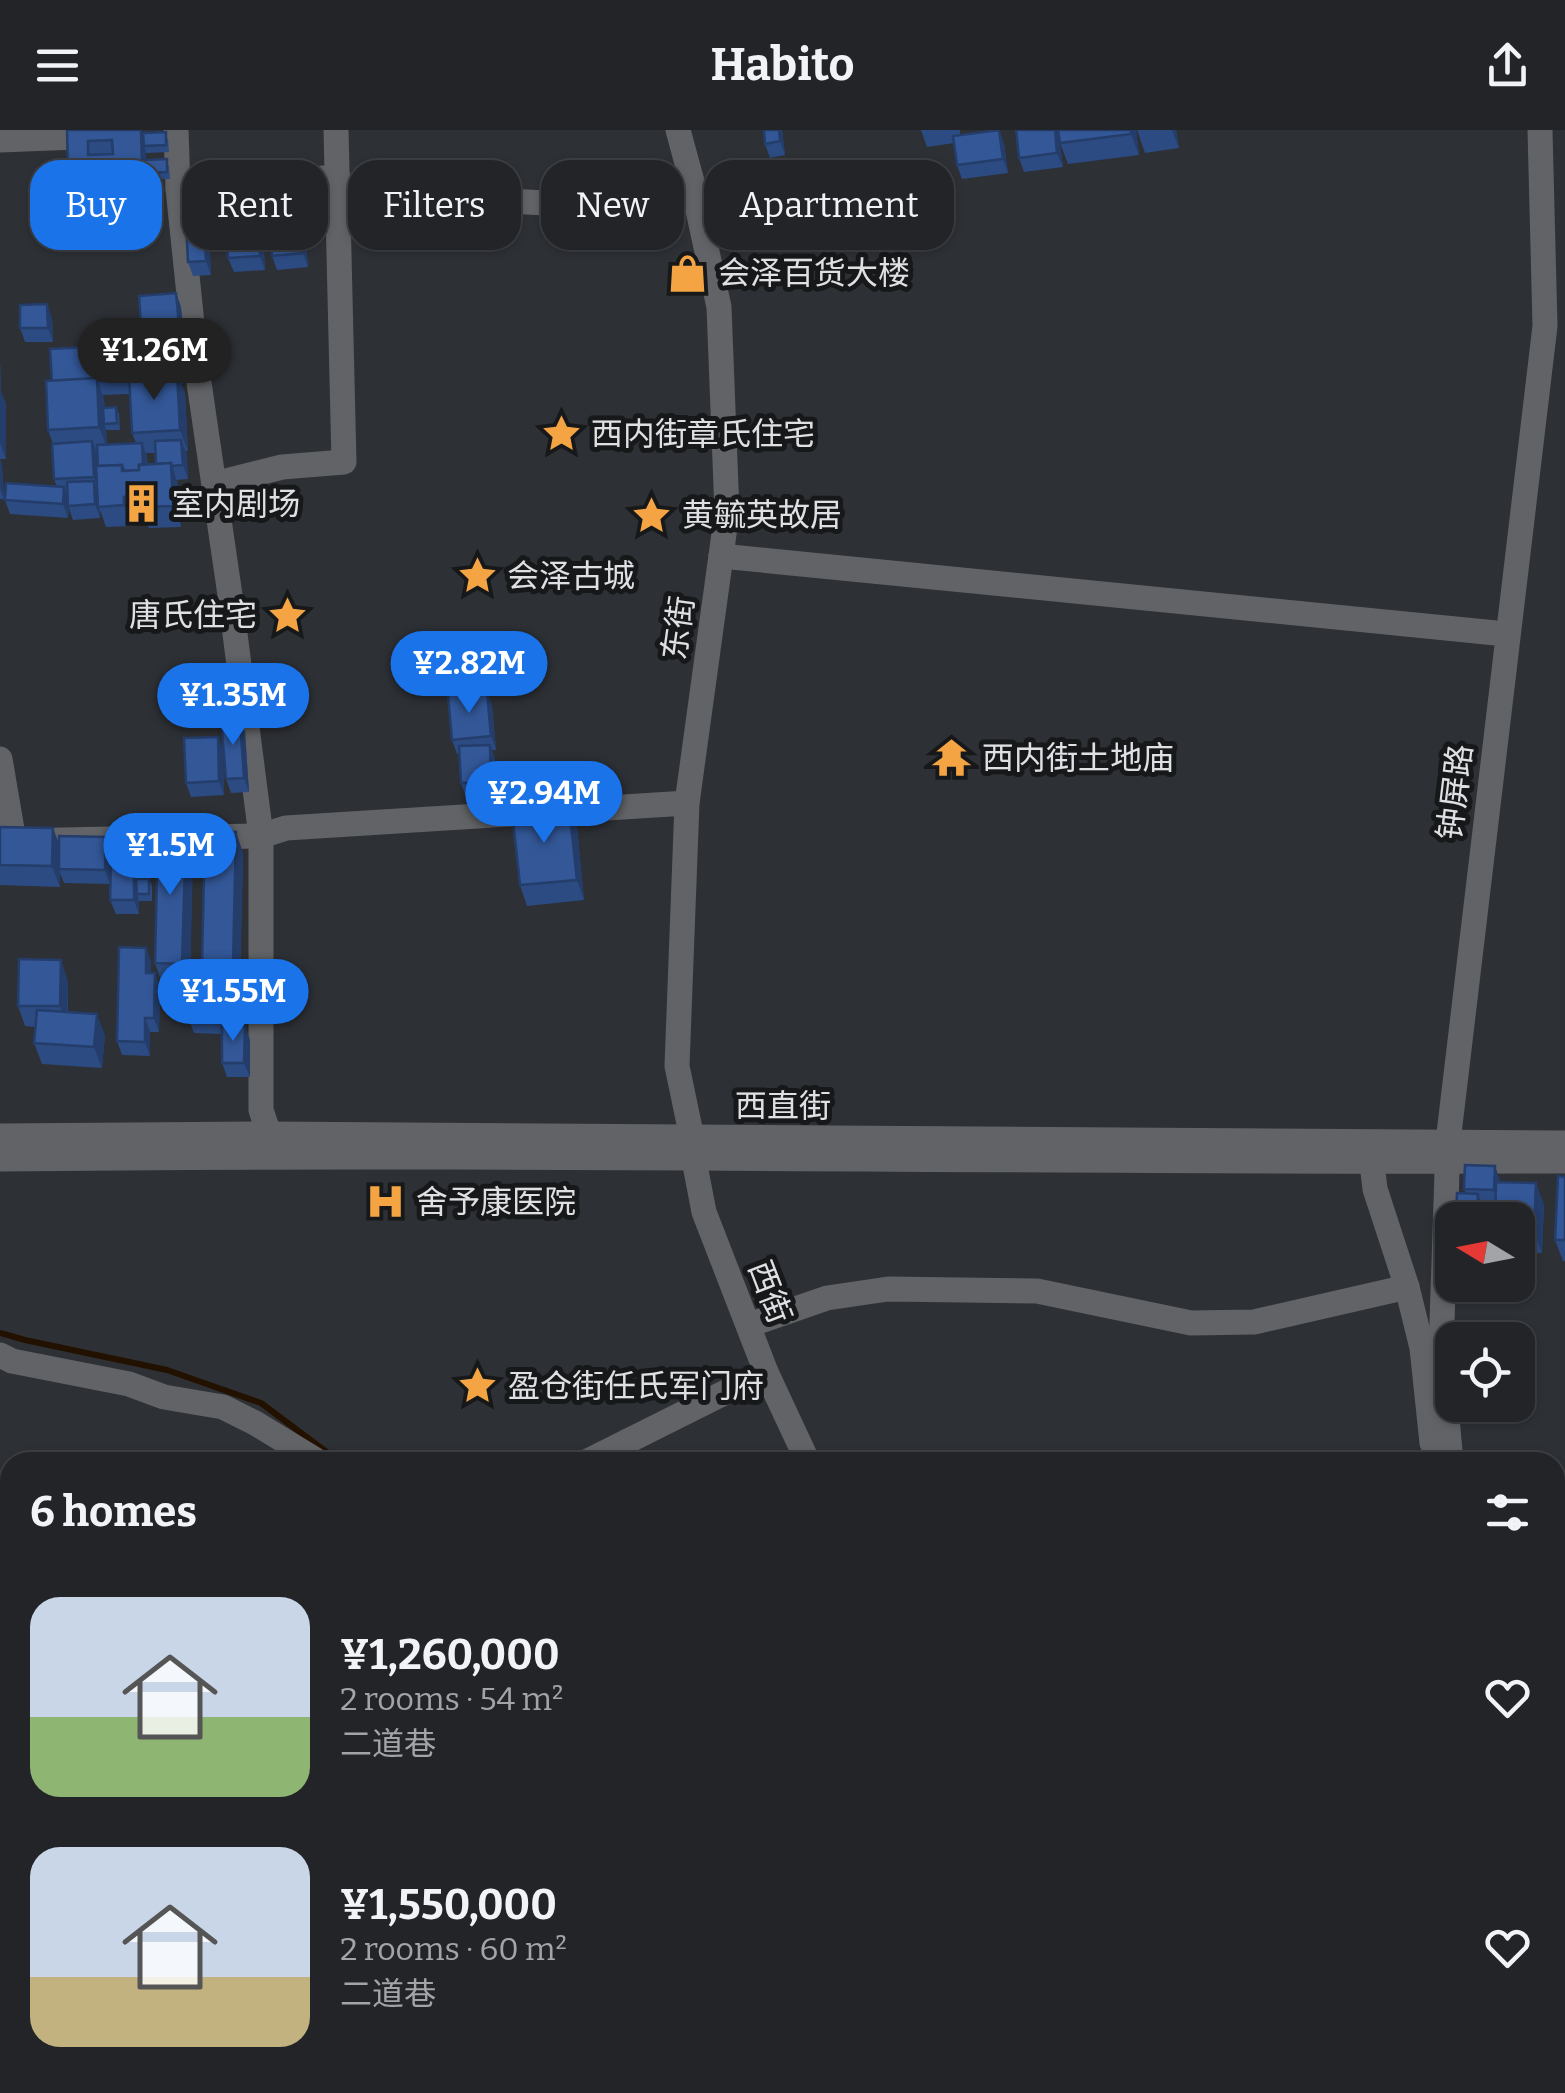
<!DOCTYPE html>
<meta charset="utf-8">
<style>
:root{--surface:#222428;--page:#2a2c30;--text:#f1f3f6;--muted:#a2a4a8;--line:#3f4145;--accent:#1a73e8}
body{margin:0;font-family:Bitter,"Noto Sans SC",serif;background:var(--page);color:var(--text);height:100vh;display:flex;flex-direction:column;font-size:38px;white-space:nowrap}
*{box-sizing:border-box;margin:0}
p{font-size:32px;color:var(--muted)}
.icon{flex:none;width:55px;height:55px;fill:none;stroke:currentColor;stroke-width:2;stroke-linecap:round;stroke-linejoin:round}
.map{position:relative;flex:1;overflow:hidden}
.side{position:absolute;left:0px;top:1322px;width:1565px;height:642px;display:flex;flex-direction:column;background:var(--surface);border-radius:30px 30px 0 0;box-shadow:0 2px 8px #0004,0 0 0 2px var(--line)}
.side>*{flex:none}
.guide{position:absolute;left:30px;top:30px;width:1000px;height:90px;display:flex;gap:20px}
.needle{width:65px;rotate:280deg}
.buttons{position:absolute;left:1435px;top:1072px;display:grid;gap:20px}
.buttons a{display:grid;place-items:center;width:100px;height:100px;border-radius:20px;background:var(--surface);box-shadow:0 2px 8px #0004,0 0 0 2px var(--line);font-size:50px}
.price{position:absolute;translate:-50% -85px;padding:0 22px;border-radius:35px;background:var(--accent);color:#fff;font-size:32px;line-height:65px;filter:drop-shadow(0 2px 5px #0008)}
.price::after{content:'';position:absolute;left:50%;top:60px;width:30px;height:22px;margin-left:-15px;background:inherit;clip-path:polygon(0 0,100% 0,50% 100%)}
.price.on{background:#222;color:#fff}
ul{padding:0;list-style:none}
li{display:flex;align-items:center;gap:30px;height:250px;padding:0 30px}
li span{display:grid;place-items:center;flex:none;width:280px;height:200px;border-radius:30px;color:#555}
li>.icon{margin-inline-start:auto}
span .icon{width:120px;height:120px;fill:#fffc;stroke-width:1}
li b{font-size:42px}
h2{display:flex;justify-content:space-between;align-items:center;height:120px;padding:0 30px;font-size:42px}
.chip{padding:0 35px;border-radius:30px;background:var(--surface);box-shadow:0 2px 8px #0004,0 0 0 2px var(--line);font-size:35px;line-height:90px}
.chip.on{background:var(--accent);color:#fff}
header{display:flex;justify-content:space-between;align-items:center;height:130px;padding:0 30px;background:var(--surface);font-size:45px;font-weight:700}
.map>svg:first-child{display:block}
</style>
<header><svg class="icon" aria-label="menu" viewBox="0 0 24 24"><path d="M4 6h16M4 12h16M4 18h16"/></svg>Habito<svg class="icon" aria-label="share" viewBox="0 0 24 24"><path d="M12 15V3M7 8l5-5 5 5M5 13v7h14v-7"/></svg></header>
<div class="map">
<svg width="1565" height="1963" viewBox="0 0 1565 1963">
<rect width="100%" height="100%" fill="#2d3035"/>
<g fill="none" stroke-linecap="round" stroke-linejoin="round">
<path stroke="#231100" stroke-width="6" d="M 0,1203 L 25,1210 L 167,1240 L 261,1273 L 340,1332"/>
<g stroke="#626366" stroke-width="25">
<path d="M 176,0 L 178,59 L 196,232 L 230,465 L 261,706 L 261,980 L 269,1004 L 270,1016"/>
<path d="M 678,0 L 691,48 L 719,177 L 727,382 L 687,673 L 677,936 L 692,1008 L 694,1030 L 704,1082 L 766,1242 L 808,1332"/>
<path d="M 0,10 L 101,6"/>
<path d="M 178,59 L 338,47"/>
<path d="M 338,62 L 546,73 L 691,48"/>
<path d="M 214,354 L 282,337 L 344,332 L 336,0"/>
<path d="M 721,426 L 1506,504"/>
<path d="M 0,629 L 14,711 L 261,706 L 286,698 L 687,673"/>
<path d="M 0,1006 L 269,1004 L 1565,1013"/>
<path d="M 1370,1016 L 1375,1059 L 1407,1157 L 1422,1218 L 1432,1313"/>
<path d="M 0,1029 C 522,1023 1043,1033 1565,1031"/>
<path d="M 749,1195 L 827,1168 L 888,1159 L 1037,1161 L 1191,1193 L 1254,1192 L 1407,1157"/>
<path d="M 0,1225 L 12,1231 L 129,1254 L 164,1267 L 223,1277 L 255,1293 L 319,1332"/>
<path d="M 586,1332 L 628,1311"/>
<path d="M 624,1332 L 628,1311 L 766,1242"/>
<path d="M 1451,1332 L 1441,1222 L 1448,1012 L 1545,196 L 1540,0"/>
<path d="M 0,1754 L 10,1750"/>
<path d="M 0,1836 L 10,1831"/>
<path d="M 0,1931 L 10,1944"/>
<path d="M 868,1955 L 877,1963"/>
<path d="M 1048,1955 L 1051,1963"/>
<path d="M 1493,1955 L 1494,1963"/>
<path d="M 87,1963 L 126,1955"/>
<path d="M 538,1963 L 542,1955"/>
</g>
</g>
<g fill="#2c4b82" fill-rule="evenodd">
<path d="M 67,0 L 143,3 L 168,9 L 169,22 L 146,23 L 146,30 L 169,36 L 170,49 L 73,52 L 68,38 Z"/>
<path d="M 782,0 L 785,25 L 770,28 L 765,14 Z"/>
<path d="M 921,0 L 960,0 L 960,5 L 999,0 L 1004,14 L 1008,43 L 962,49 L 957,35 L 954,13 L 927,17 Z"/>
<path d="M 1016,0 L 1056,0 L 1059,8 L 1063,37 L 1024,42 L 1019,28 Z"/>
<path d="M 1058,0 L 1136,0 L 1139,25 L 1068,34 L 1060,13 Z"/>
<path d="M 1137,0 L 1176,0 L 1179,18 L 1145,23 Z"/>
<path d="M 204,92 L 209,106 L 211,145 L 193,146 L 188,132 Z"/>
<path d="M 305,98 L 308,137 L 277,140 L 272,126 L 274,111 L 270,101 Z"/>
<path d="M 263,102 L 265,140 L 234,142 L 228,128 Z"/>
<path d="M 176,163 L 181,177 L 184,213 L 192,223 L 194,230 L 188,235 L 179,220 L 147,222 L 142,208 Z"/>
<path d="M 52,188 L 53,212 L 25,212 L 20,198 Z"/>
<path d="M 139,213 L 144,227 L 145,245 L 156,244 L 179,228 L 182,235 L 183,254 L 181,254 L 185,264 L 188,321 L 186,321 L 188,349 L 177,350 L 181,397 L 149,398 L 145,387 L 131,388 L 132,396 L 106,397 L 100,380 L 100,388 L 73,390 L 69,378 L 68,388 L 10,384 L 5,370 L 57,357 L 54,349 L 53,314 L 48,300 L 52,251 L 88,217 L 91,223 ZM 130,264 L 132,303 L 136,313 L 107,315 L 106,300 L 120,300 L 119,284 L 116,277 L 105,278 L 103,265 ZM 146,323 L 156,323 L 156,334 L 148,334 Z"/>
<path d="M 0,229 L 1,262 L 6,274 L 6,329 L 0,329 L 2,335 L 4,369 L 0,369 Z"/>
<path d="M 487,562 L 492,576 L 496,620 L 492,620 L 495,629 L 496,666 L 466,667 L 461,653 L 459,623 L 457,624 L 452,610 Z"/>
<path d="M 245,602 L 249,662 L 231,663 L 226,649 Z"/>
<path d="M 218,607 L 223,621 L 224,665 L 191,667 L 186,653 Z"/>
<path d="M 569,676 L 577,697 L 584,770 L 527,776 L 520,755 Z"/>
<path d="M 0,697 L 59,715 L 111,721 L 110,754 L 64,753 L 60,743 L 60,757 L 0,755 Z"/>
<path d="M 186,703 L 193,724 L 190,844 L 206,844 L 202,833 L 243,723 L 240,855 L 231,855 L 233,859 L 232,896 L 250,910 L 250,947 L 227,947 L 222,933 L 222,904 L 194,903 L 189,889 L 190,855 L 162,854 L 155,833 Z"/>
<path d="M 137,715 L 140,722 L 139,749 L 149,749 L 152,756 L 152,771 L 139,771 L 139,784 L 116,784 L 110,770 L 119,733 Z"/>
<path d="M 146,818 L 151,832 L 151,843 L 160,857 L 159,902 L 150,902 L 150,926 L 122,925 L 117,911 Z"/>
<path d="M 68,851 L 68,882 L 105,905 L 102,938 L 42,934 L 34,913 L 35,897 L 25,896 L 18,876 Z"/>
<path d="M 1495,1036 L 1500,1052 L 1544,1074 L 1542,1123 L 1518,1122 L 1518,1090 L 1495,1074 L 1481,1073 L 1483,1078 L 1482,1090 L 1456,1090 L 1466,1063 L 1464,1059 Z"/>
<path d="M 1565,1047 L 1565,1131 L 1563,1131 L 1555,1110 Z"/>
</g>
<g fill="#243d6a">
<path d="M 141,0 L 146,10 L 144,16 L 146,23 L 147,42 L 145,43 L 142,36 Z"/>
<path d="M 779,0 L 782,0 L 785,25 L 780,11 Z"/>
<path d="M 999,0 L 1004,14 L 1008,43 L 1003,29 Z"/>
<path d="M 1055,0 L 1056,0 L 1059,8 L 1063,37 L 1057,23 Z"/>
<path d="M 1131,0 L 1136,0 L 1139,25 L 1131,4 Z"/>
<path d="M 1172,0 L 1176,0 L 1179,18 Z"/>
<path d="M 300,84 L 305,98 L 308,137 L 303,123 Z"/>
<path d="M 258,88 L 263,102 L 265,140 L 260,126 Z"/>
<path d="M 204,92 L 209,106 L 211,145 L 206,131 Z"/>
<path d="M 176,163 L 181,177 L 185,220 L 180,206 Z"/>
<path d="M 47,174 L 52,188 L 53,212 L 48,198 Z"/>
<path d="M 139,213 L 144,227 L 146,263 L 141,249 Z"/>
<path d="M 192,223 L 194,230 L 188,235 L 186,228 Z"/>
<path d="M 0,229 L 1,262 L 6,274 L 6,329 L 0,313 Z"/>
<path d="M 177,243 L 185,264 L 188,321 L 180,300 Z"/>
<path d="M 97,248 L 104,269 L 106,293 L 104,294 L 106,300 L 107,318 L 99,297 Z"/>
<path d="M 181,310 L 187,324 L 188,349 L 183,335 Z"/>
<path d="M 92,311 L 98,325 L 100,361 L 94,347 Z"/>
<path d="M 142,313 L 147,327 L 149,355 L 144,341 Z"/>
<path d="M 0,329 L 2,335 L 4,369 L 0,358 Z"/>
<path d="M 171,333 L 178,354 L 181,397 L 173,376 Z"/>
<path d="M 94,351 L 99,365 L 100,388 L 95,374 Z"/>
<path d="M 64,357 L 70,371 L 68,388 L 63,374 Z"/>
<path d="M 124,367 L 131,388 L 132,396 L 124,375 Z"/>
<path d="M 487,562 L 492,576 L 496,620 L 491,606 Z"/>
<path d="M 240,588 L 245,602 L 249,662 L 244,648 Z"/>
<path d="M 218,607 L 223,621 L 224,665 L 219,651 Z"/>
<path d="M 490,615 L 495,629 L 496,666 L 491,652 Z"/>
<path d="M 569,676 L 577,697 L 584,770 L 577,750 Z"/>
<path d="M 53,698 L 61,719 L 59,739 L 60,743 L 60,757 L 52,736 Z"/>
<path d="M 236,702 L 243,723 L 240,855 L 233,834 Z"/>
<path d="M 186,703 L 193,724 L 190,855 L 182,834 Z"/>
<path d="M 106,707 L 111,721 L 110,754 L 105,740 Z"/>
<path d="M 137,715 L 140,722 L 139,746 L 137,739 Z"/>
<path d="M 134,733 L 139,747 L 139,764 L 137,764 L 139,771 L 139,784 L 134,770 Z"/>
<path d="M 146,818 L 151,832 L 151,857 L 146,843 Z"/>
<path d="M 61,830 L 68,851 L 67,897 L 60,876 Z"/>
<path d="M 155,843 L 160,857 L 159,902 L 154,888 Z"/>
<path d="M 228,845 L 233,859 L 232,904 L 227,890 Z"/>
<path d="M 97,884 L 105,905 L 102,938 L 94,917 Z"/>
<path d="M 145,888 L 150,902 L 150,926 L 145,912 Z"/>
<path d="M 245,896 L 250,910 L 250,947 L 244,933 Z"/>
<path d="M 1495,1036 L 1500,1050 L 1499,1074 L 1494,1060 Z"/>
<path d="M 1536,1053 L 1544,1074 L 1542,1123 L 1534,1102 Z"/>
<path d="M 1478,1064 L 1483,1078 L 1482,1090 L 1477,1090 Z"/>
</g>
<g fill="#335797" stroke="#243d6a" stroke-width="2.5" fill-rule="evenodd">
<path d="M 67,0 L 141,0 L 142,36 L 68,38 ZM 112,10 L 113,24 L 88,25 L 88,11 Z"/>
<path d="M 764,0 L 779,0 L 780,11 L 765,14 Z"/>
<path d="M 999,0 L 1003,29 L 957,35 L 953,6 Z"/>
<path d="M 1016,0 L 1055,0 L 1057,23 L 1019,28 Z"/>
<path d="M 1058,0 L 1131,0 L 1131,4 L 1060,13 Z"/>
<path d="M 166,2 L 166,15 L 144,16 L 143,3 Z"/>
<path d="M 167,29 L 167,42 L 145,43 L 144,30 Z"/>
<path d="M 300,84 L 303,123 L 272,126 L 271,112 L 287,110 L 286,100 L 270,101 L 269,86 Z"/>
<path d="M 258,88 L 260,126 L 228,128 L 226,91 Z"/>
<path d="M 204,92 L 206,131 L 188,132 L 186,93 Z"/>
<path d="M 176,163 L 180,206 L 142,208 L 139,166 Z"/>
<path d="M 47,174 L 48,198 L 20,198 L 20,175 Z"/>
<path d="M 183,212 L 192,223 L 186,228 L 178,217 Z"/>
<path d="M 139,213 L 141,245 L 129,246 L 129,250 L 97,251 L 97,248 L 52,251 L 50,219 L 88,217 L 89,234 L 91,234 L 90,215 Z"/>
<path d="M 179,228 L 180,247 L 177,243 L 156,244 L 155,229 Z"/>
<path d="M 177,243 L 180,300 L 132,303 L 129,246 Z"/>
<path d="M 97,248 L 99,297 L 48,300 L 46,251 Z"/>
<path d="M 116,277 L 117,293 L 104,294 L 103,278 Z"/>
<path d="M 181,310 L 183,335 L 171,336 L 171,333 L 156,334 L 155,311 Z"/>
<path d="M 92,311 L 94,347 L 54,349 L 52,314 Z"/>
<path d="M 142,313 L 143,334 L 139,335 L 139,340 L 124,341 L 122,335 L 98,336 L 97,315 Z"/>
<path d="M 171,333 L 173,376 L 141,377 L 141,366 L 124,367 L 124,375 L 98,377 L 96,336 L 122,335 L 122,341 L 139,340 L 139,335 Z"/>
<path d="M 94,351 L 95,374 L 68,376 L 67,352 Z"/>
<path d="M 6,353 L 64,357 L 63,374 L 5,370 Z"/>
<path d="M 487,562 L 491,606 L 452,610 L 448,565 Z"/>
<path d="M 240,588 L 244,648 L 226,649 L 221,590 Z"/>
<path d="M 218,607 L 219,651 L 186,653 L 184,608 Z"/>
<path d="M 490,615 L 491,652 L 461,653 L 459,616 Z"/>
<path d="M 569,676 L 577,750 L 520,755 L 512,681 Z"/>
<path d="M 0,697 L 53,698 L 52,736 L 0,735 Z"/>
<path d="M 205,701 L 236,702 L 233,834 L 202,833 Z"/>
<path d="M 158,703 L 186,703 L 182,834 L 155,833 Z"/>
<path d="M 59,706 L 106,707 L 105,740 L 59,739 Z"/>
<path d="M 119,715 L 137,715 L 137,739 L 134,733 L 119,733 Z"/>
<path d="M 111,733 L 134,733 L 134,770 L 110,770 Z"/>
<path d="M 136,749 L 149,749 L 149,764 L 137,764 Z"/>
<path d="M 119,817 L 146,818 L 146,843 L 155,843 L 154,888 L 145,888 L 145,912 L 117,911 Z"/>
<path d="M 19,829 L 61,830 L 60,876 L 18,876 Z"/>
<path d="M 190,844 L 228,845 L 227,890 L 189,889 Z"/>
<path d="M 37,880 L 97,884 L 94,917 L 34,913 Z"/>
<path d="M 222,896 L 245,896 L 244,933 L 222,933 Z"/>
<path d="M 1465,1035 L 1495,1036 L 1494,1060 L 1464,1059 Z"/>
<path d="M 1558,1046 L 1565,1047 L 1565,1110 L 1555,1110 Z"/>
<path d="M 1496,1052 L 1536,1053 L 1534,1102 L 1518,1102 L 1518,1090 L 1495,1090 Z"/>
<path d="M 1457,1063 L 1478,1064 L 1477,1090 L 1456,1090 Z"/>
</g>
<defs>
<symbol id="shop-bare" viewBox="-9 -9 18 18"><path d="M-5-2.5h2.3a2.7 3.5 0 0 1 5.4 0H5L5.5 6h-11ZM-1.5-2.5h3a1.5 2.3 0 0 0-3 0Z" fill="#f4a443" stroke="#17181a" stroke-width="2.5" paint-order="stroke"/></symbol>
<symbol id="sight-bare" viewBox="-9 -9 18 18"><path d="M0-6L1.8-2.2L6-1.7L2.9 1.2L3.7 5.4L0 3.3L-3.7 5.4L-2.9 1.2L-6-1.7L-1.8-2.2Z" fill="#f4a443" stroke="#17181a" stroke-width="2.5" paint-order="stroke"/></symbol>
<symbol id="building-bare" viewBox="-9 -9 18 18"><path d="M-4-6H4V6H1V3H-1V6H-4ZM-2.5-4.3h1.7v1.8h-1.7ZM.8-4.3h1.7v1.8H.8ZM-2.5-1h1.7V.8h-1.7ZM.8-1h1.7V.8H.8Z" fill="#f4a443" stroke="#17181a" stroke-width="2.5" paint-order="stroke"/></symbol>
<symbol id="temple-bare" viewBox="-9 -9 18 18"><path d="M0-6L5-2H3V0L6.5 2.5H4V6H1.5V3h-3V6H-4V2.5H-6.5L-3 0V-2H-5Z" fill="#f4a443" stroke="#17181a" stroke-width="2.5" paint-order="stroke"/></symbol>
<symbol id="hospital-bare" viewBox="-9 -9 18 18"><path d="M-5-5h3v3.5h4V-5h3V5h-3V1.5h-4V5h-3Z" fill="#f4a443" stroke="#17181a" stroke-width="2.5" paint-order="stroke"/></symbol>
</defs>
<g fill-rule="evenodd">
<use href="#shop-bare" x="660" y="116" width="55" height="55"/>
<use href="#sight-bare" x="534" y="276" width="55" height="55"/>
<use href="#building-bare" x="114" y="346" width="55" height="55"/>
<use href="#sight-bare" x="624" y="358" width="55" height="55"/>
<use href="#sight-bare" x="450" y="418" width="55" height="55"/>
<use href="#sight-bare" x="260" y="458" width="55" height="55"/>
<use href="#temple-bare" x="924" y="600" width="55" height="55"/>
<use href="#hospital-bare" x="358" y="1044" width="55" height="55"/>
<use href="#sight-bare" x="450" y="1228" width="55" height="55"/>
</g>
<g text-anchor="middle" stroke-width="10" stroke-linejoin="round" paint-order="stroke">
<g font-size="32" fill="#dee0e3" stroke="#17181a" text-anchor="start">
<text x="718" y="154">会泽百货大楼</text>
<text x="591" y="315">西内街章氏住宅</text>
<text x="172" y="385">室内剧场</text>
<text x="682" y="396">黄毓英故居</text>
<text x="507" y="457">会泽古城</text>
<text x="257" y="496" text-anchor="end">唐氏住宅</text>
<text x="982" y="639">西内街土地庙</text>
<text x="416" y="1083">舍予康医院</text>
<text x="508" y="1267">盈仓街任氏军门府</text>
</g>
<g font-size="32" fill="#dee0e3" stroke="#17181a">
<text transform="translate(678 498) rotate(-82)" y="11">东街</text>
<text transform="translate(1455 662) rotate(-83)" y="11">钟屏路</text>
<text x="783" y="987">西直街</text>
<text transform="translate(770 1162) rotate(69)" y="11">西街</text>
</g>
</g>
</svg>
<div class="buttons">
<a><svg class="needle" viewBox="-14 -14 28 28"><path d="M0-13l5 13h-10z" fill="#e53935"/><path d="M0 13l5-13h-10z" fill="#a2a4a8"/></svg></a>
<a><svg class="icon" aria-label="locate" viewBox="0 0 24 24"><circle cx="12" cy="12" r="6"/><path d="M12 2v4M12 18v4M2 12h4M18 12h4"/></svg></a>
</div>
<b class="price on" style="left:154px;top:273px">¥1.26M</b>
<b class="price" style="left:469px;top:586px">¥2.82M</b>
<b class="price" style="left:233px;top:618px">¥1.35M</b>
<b class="price" style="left:544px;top:716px">¥2.94M</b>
<b class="price" style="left:170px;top:768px">¥1.5M</b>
<b class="price" style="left:233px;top:914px">¥1.55M</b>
<div class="guide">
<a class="chip on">Buy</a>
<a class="chip">Rent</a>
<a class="chip">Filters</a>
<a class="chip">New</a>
<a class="chip">Apartment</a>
</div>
<section class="side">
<h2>6 homes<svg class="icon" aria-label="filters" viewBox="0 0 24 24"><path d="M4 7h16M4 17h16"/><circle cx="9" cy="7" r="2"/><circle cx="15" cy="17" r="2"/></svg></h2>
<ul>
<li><span style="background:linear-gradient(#c9d6e8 60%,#8fb573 0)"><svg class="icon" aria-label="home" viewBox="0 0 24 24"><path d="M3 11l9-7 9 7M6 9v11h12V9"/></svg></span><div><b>¥1,260,000</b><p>2 rooms · 54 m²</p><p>二道巷</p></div><svg class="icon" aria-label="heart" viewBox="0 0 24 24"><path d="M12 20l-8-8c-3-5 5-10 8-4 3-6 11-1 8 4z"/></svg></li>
<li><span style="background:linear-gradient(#c9d6e8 65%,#c2b280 0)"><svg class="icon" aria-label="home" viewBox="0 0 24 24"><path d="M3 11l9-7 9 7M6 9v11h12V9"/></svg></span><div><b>¥1,550,000</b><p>2 rooms · 60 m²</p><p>二道巷</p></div><svg class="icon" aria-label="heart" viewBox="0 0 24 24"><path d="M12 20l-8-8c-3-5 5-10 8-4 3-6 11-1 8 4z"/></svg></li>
</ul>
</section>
</div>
